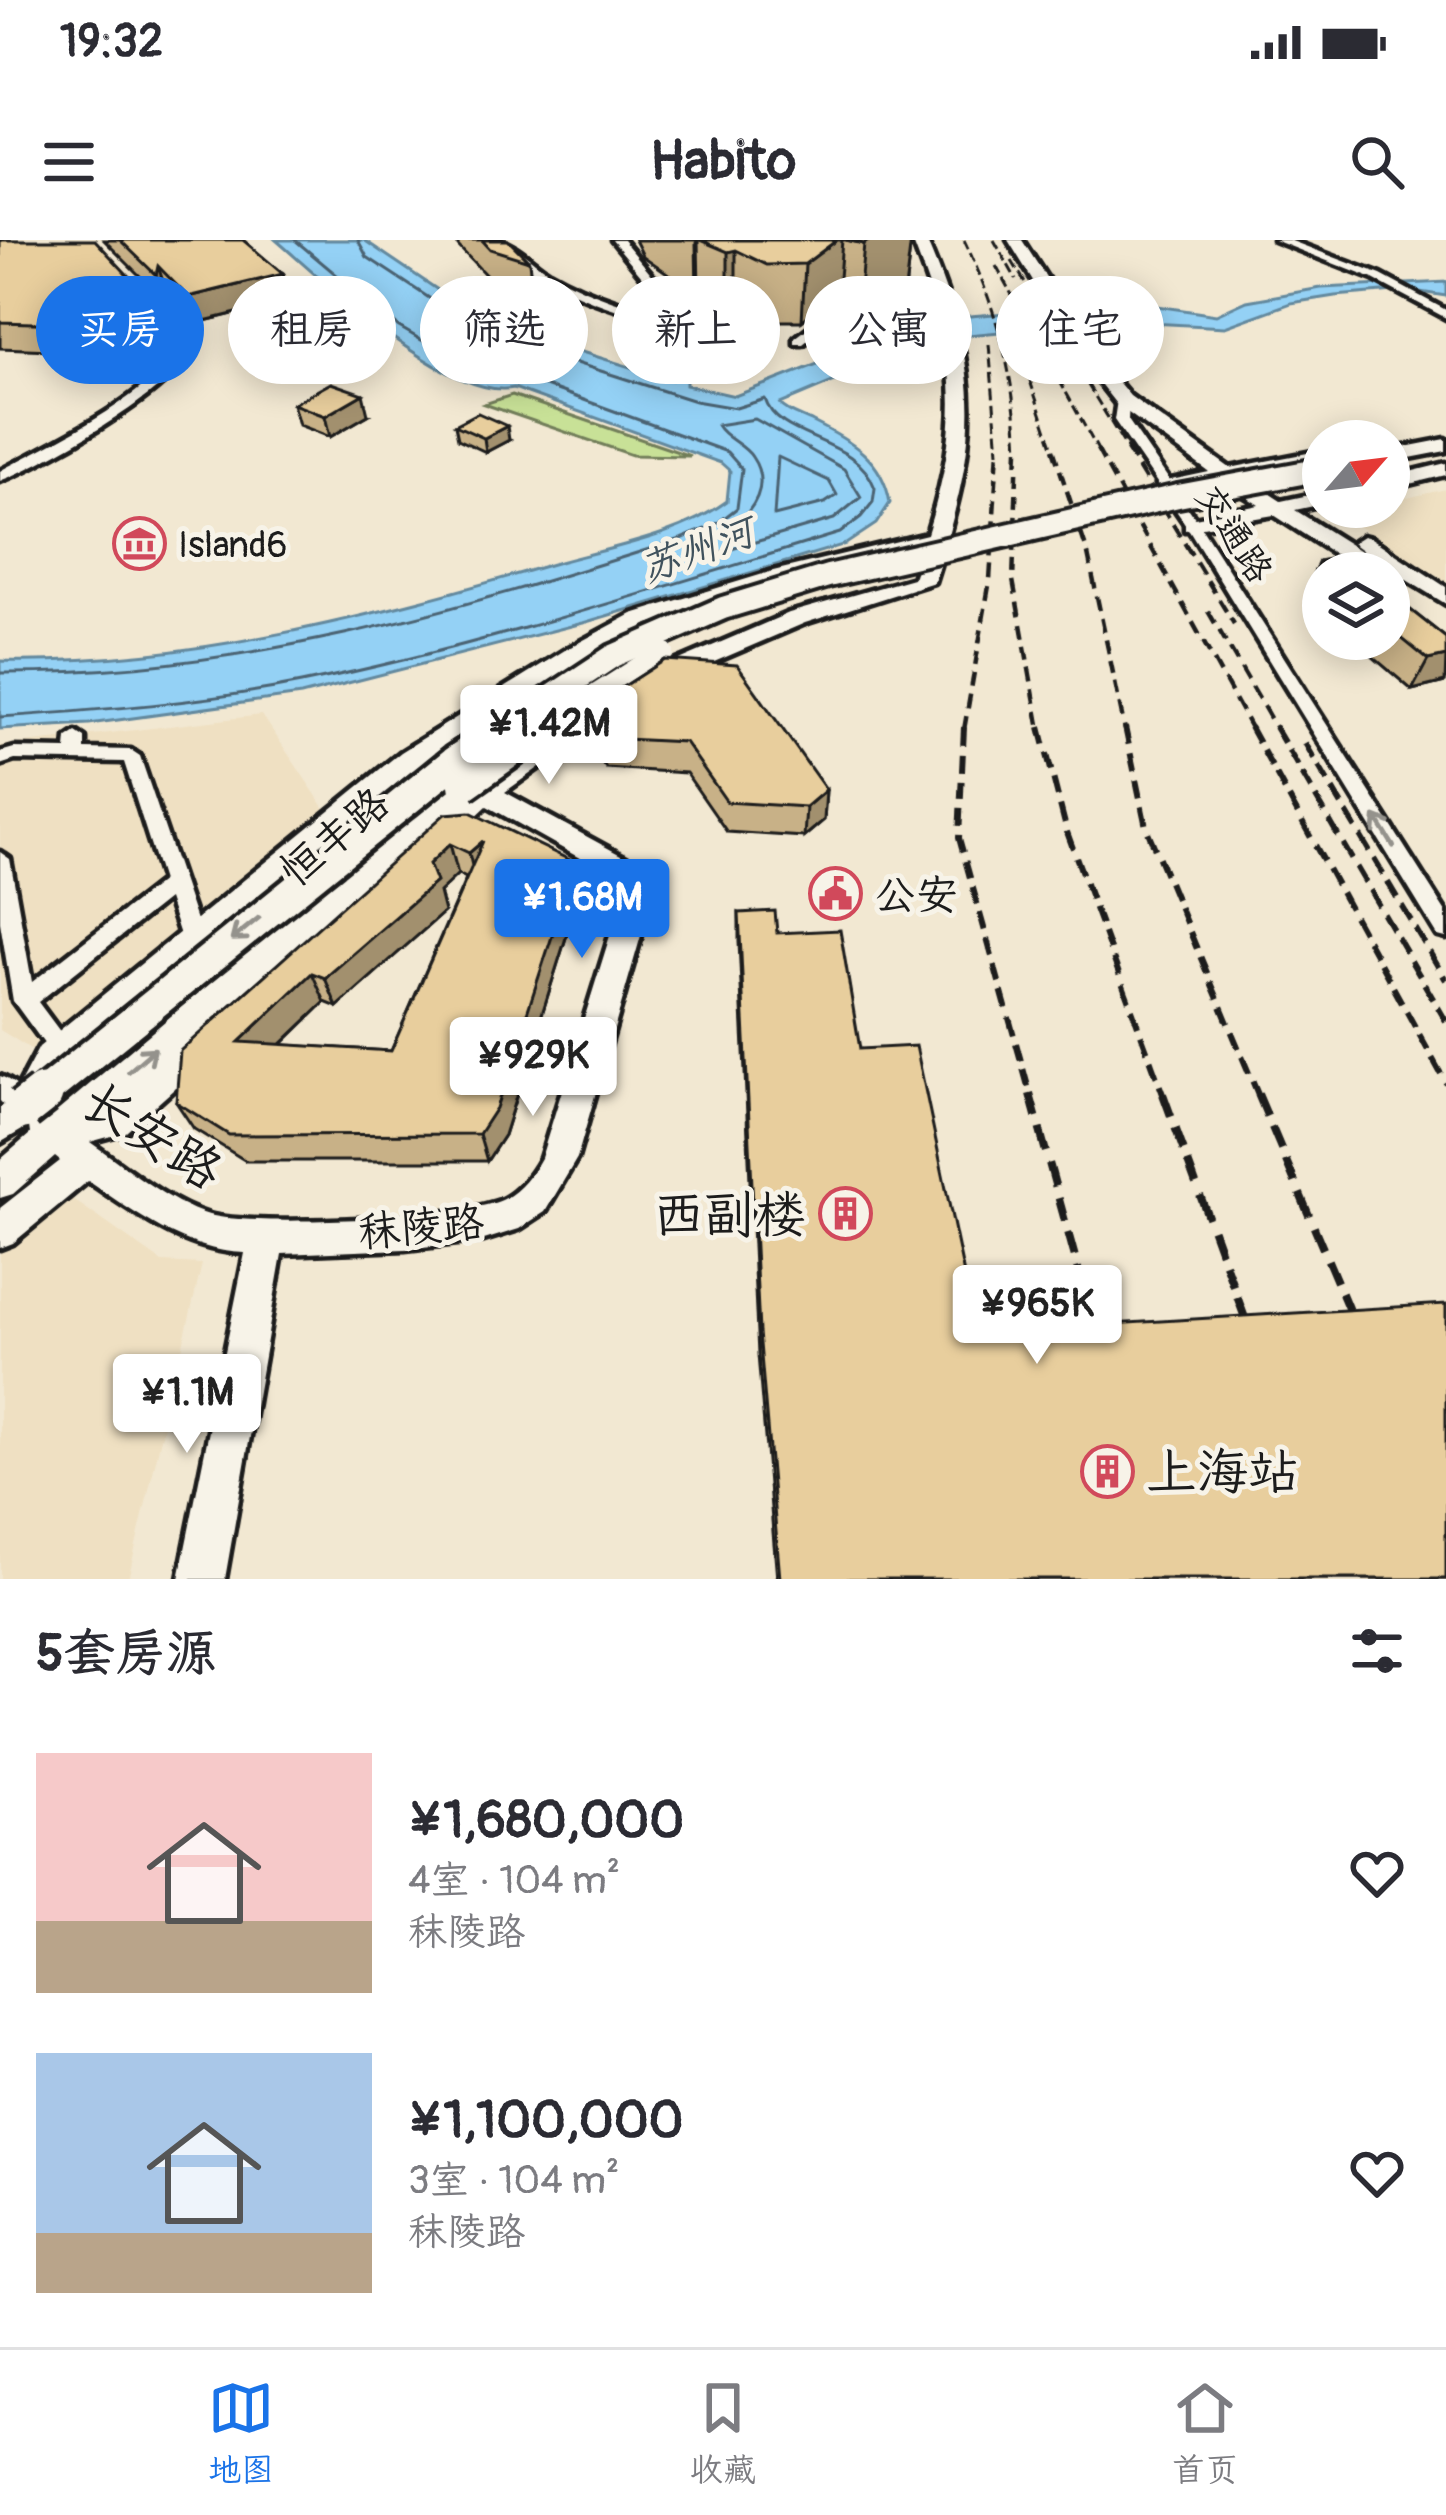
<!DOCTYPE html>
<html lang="zh">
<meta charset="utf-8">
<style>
:root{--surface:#fff;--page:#f7f7f7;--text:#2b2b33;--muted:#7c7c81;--line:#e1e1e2;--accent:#1a73e8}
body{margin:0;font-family:Pangolin,"LXGW WenKai TC",sans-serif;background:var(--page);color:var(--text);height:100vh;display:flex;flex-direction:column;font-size:45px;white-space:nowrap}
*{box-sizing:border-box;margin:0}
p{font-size:39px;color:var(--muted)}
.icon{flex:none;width:66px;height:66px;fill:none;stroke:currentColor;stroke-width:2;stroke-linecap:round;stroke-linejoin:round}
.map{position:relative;height:1339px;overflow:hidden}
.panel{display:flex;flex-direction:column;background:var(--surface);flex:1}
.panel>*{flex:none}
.hud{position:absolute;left:36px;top:36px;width:1374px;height:108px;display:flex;gap:24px}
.needle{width:78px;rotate:62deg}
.tools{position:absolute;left:1302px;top:180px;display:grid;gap:24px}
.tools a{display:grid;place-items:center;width:108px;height:108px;border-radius:50%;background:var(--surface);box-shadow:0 6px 30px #0003;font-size:60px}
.price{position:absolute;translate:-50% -102px;padding:0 27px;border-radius:12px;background:#fff;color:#222;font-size:39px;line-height:78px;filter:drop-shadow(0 3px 6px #0008)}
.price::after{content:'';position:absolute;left:50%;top:72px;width:36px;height:27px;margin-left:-18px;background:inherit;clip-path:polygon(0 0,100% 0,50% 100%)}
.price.selected{background:var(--accent);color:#fff}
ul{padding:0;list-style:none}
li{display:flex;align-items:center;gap:36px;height:300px;padding:0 36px}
li span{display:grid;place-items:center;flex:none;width:336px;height:240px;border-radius:0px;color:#555}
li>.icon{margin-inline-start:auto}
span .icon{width:144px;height:144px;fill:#fffc;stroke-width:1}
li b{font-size:51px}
h2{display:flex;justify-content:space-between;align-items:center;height:144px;padding:0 36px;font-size:51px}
.chip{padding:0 42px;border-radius:54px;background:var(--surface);box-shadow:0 6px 30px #0003;font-size:42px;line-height:108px}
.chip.selected{background:var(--accent);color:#fff}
.status{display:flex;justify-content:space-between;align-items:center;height:84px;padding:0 60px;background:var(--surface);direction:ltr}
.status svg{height:33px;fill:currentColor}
header{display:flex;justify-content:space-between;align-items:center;height:156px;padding:0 36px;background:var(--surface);font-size:54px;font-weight:800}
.tabs{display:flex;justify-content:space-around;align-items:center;height:168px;border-top:3px solid var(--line);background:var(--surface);font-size:33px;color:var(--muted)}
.tabs a{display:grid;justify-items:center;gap:6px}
.tabs .selected{color:var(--accent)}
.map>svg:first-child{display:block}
</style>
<div class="status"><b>19:32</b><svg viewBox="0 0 49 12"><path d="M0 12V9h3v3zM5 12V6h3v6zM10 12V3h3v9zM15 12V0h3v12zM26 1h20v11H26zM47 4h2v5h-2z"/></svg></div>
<header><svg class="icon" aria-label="menu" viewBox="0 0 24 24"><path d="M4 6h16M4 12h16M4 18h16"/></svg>Habito<svg class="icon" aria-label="search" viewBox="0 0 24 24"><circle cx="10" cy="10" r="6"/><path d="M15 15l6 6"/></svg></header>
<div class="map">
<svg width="1446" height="1339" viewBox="0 0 1446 1339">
<rect width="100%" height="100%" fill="#f2e8d2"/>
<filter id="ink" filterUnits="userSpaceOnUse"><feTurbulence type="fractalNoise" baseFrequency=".00833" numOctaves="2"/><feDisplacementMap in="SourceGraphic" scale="24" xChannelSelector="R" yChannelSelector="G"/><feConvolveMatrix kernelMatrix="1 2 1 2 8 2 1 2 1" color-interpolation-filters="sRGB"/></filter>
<g filter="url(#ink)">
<g fill="#efe0c2">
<path d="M 1446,249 L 1446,342 L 1353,283 L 1366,267 L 1389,267 L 1389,262 Z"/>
<path d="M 262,475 L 326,570 L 37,813 L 0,790 L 0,506 Z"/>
<path d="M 71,958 L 162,1022 L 202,1024 L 128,1339 L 0,1339 L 0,1004 L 47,962 Z"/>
</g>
<path fill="#c8e197" stroke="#727e5a" stroke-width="3" d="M 512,155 L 690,216 L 632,215 L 484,164 Z"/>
<path fill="#94d1f5" stroke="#64899e" stroke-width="3" d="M 276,0 L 364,0 L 463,67 L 517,92 L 672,140 L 686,134 L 686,145 L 735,156 L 933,79 L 1068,68 L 1111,59 L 1216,75 L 1247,61 L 1321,48 L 1446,42 L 1446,56 L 1407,50 L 1335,56 L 1291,63 L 1225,87 L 1113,81 L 937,98 L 780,164 C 788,173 801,176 813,182 C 851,201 883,219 890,263 L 876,284 L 846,304 L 583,383 L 301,455 L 89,484 L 0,489 L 0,421 C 192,425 373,376 556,323 C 613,307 679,296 727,261 L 730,231 L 721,223 L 514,148 C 449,162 325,42 276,0 Z"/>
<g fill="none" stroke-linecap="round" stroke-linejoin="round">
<g stroke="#4c6473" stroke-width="3">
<path d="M 755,179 L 844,229 L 861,257 L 834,279 L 704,317 L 702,307 C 732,292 779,257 752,217 C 744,204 725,199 717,185 Z"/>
<path d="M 778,217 L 829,241 L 837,255 L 825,263 L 774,276 Z"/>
<path d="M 0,433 C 244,434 451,372 681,299 L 715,285 L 737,268 L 742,229 L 727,212 L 518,136 L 459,122 L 399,87 L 295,0"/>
<path d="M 0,477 C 101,470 202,463 301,443 C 483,406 662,347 840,293 L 861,277 L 873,262 L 875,248 C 856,195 778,202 765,159 L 736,168 L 695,161 L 513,103 L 458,77 L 367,17 L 358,0"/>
</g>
<defs>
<g id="street">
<path d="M 493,0 C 513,0 531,21 549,32 C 596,59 647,73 700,82 L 708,76 L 646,41 L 612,0 L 623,0 L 654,37 L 721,75 L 703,90 C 628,77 549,54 493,0 Z"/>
<path d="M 1274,0 L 1289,0 L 1381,35 L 1446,70 L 1446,78 L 1373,39 Z"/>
<path d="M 131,41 L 139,41 L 175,74 L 190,99 C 190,101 186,116 185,117 C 165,156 42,225 0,241 L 0,231 C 39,209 187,142 176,91 L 131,45 Z"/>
<path d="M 856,51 L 866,53 L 803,104 L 795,104 L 795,98 Z"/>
<path d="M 1123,156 L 1129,160 L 1128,180 L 1200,285 L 1446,672 L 1446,698 L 1438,696 L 1186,285 L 1114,180 L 1117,160 Z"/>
<path d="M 76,492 L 85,498 L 85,509 L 131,510 L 140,516 L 202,698 L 199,704 L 183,704 L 168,659 L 38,762 L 73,809 L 69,816 L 61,819 L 53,816 L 13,761 L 0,682 L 0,612 L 10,619 L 32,742 L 162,641 L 124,522 L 15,520 L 0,525 L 0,512 L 14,508 L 66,509 L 67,498 Z"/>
<path d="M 0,836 C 14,841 30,856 36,869 L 33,876 C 17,882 10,872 0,861 Z"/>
</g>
<g id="secondary">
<path d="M 912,0 L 926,0 C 986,140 979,199 934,342 L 805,383 L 658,446 L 649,443 L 646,438 L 649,433 L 789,373 L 913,338 L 923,308 L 789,341 L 648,384 L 431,517 L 483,541 L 607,457 L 625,457 L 629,463 L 505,552 L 652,632 L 657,640 L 577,918 L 545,972 L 519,989 L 484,1000 L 405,1009 L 282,1014 L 225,1339 L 179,1339 L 245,1013 C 184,1011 137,974 88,941 L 13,1003 L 0,1008 L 0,968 L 60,921 L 55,917 L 13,954 L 0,958 L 0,920 L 30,894 L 29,886 L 0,903 L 0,868 L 12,858 L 39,807 L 401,512 L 565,410 L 632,374 L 773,331 L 927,294 C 964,175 957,114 912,0 ZM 413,530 L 445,546 L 53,875 L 39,875 L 63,827 ZM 487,566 L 626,644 L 541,918 C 532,934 521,950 504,959 C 466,979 252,987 209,975 C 168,963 125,926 90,902 L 126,892 L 221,807 L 225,797 L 221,787 L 207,784 L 421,597 L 424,606 L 444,606 Z"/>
<path d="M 1008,0 L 1022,0 L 1099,119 L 1130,156 L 1230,228 L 1323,210 L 1323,222 L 1244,237 L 1281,261 L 1323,252 L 1323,264 L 1295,270 L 1381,324 L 1352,303 L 1363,296 L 1371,298 L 1446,347 L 1446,364 L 1387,328 L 1390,333 L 1389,335 L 1364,333 L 1274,275 L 1185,290 L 1185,280 L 1259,265 L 1223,242 L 1157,251 L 1157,243 L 1209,232 L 1116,164 L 1083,122 Z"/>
<path d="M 1446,199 L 1446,211 L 1389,222 L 1389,210 Z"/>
<path d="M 1446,223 L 1446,235 L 1389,249 L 1389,237 Z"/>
</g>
</defs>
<use href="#street" stroke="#1c1c1c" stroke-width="9"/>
<use href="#secondary" stroke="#1c1c1c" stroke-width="9"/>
<use href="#street" fill="#f7f3e8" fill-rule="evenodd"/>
<use href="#secondary" fill="#f7f3e8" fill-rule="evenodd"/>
<g stroke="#1c1c1c" stroke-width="3" stroke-dasharray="10 4.5" stroke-linecap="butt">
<path d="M 964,0 C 997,68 1015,137 1018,212"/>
<path d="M 994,0 L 1016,39"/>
<path d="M 1012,21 L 1129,212"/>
<path d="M 996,26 L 1099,212"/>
<path d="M 1016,99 L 1054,212"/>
<path d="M 989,104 L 998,212"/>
</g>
<g stroke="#1c1c1c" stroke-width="4.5" stroke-dasharray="14 8" stroke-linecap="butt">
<path d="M 1018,209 L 1013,340 L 1040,490"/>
<path d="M 1053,209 L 1088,314 L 1125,490"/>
<path d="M 1097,209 L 1252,490"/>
<path d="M 1127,209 L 1234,384"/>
<path d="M 1208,371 L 1277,490"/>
<path d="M 964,490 L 990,340 L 998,209"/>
</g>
<g stroke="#1c1c1c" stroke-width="6" stroke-dasharray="18 9" stroke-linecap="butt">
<path d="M 964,487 L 959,598 L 1031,857"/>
<path d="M 1040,487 L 1067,592 L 1164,857"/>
<path d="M 1125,487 L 1146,587 L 1259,857"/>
<path d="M 1250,487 L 1446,843"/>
<path d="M 1275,487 L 1446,781"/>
<path d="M 1305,503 L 1446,740"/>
</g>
<g stroke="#1c1c1c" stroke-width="8" stroke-dasharray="24 12" stroke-linecap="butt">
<path d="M 1030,854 L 1103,1119"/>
<path d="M 1163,854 L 1256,1108"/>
<path d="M 1258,854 L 1361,1099"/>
</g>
<defs>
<g id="secondary-bridge-far2">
<path d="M 501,490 L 613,416 L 723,368 L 828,336 L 1178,256 L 1323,229"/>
<path d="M 542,490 L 663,413"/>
</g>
<g id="secondary-bridge-far1">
<path d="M 464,545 L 546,487"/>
<path d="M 39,857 L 455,521 L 506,487"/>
</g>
<path id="secondary-bridge" d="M 24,869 L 43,854"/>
</defs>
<use href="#secondary-bridge-far2" stroke="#1c1c1c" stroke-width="30" stroke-linecap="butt"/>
<use href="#secondary-bridge-far1" stroke="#1c1c1c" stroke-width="39" stroke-linecap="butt"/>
<use href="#secondary-bridge" stroke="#1c1c1c" stroke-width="48" stroke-linecap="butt"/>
<use href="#secondary-bridge-far2" stroke="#f7f3e8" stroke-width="22"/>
<use href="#secondary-bridge-far1" stroke="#f7f3e8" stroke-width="30"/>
<use href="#secondary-bridge" stroke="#f7f3e8" stroke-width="39"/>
</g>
<g fill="#c8b187" stroke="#1c1c1c" stroke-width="3" fill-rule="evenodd">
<path d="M 0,0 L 163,88 L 78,111 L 0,108 Z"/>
<path d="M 104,0 L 243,0 L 283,34 L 290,60 L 196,83 L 166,51 L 165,61 Z"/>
<path d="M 458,0 L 508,0 L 529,21 L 533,59 L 496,46 L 458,6 Z"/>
<path d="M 635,0 L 911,0 L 903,66 L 855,103 L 835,97 L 838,51 L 802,81 L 766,81 L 736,66 L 732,67 L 731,103 L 711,132 L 696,118 L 696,79 L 716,63 L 699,55 L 699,51 L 697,54 L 643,16 Z"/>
<path d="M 329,69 L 365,90 L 346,95 L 332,82 Z"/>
<path d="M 285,83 L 324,90 L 328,104 L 305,110 L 288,96 Z"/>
<path d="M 293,164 L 368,175 L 330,197 L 299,185 Z"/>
<path d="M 455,185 L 509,200 L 486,212 L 458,199 Z"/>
<path d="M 1319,321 L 1364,333 L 1323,333 L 1323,374 L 1306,350 Z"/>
<path d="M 1389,353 L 1446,398 L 1445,442 L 1412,450 L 1352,399 L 1389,399 Z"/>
<path d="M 665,420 L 826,550 L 824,580 L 804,597 L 727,592 L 686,533 L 606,528 L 587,503 L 584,472 Z"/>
<path d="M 445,574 L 576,623 L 580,653 L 504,895 L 487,921 L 246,921 L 194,889 L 176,862 ZM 458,634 L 466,638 L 391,811 L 281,805 L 325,762 L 337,767 L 444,672 L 439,652 Z"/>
<path d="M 739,673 L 777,693 L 860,809 L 976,1092 L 1446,1339 L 777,1339 L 758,1115 L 739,702 Z"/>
</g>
<g fill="#a2906e" stroke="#1c1c1c" stroke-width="3">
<path d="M 698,0 L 699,51 L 697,54 L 696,3 Z"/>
<path d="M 837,0 L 842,0 L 838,51 L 802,81 L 805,24 Z"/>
<path d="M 846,0 L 911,0 L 903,66 L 855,103 L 864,4 Z"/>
<path d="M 736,10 L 736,66 L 732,67 L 731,103 L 711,132 L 711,92 L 728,68 L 728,12 Z"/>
<path d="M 158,26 L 166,51 L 165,61 L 156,35 Z"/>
<path d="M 283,34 L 290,60 L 196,83 L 188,57 Z"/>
<path d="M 153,62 L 163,88 L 78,111 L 67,84 Z"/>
<path d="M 362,76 L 365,90 L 346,95 L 343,81 Z"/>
<path d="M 324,90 L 328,104 L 305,110 L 301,97 Z"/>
<path d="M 363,154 L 368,175 L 330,197 L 325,176 Z"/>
<path d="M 507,186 L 509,200 L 486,212 L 484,198 Z"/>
<path d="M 1446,416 L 1445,442 L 1412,450 L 1428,420 Z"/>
<path d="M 826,550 L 824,580 L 804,597 L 806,567 Z"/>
<path d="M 483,601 L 476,643 L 469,613 Z"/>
<path d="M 450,604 L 458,634 L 439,652 L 444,672 L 337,767 L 325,738 L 429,624 Z"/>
<path d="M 576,623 L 580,653 L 504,895 L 487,921 L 479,894 Z"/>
<path d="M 312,733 L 325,762 L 254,830 L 239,802 Z"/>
</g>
<g fill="#e8ce9d" stroke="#1c1c1c" stroke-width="3" fill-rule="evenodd">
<path d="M 0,0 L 95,0 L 153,62 L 67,84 L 0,82 Z"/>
<path d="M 120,0 L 243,0 L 283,34 L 188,57 L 158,26 L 156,35 Z"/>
<path d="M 482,0 L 508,0 L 529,21 L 490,9 Z"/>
<path d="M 700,0 L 837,0 L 805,24 L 767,25 L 736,10 L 728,12 Z"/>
<path d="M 846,0 L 870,0 L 864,4 Z"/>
<path d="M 710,62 L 732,64 L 711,92 L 696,79 Z"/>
<path d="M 348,64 L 362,76 L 343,81 L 329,69 Z"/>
<path d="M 307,77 L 324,90 L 301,97 L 285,83 Z"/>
<path d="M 331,143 L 363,154 L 325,176 L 293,164 Z"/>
<path d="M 478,173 L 507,186 L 484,198 L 455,185 Z"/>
<path d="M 1342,316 L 1364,333 L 1329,333 L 1319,321 Z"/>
<path d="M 1389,353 L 1446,398 L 1446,416 L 1428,420 L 1389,388 Z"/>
<path d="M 665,420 L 737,425 L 826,550 L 806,567 L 727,562 L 685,502 L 603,498 L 584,472 Z"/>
<path d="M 470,572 L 576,623 L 496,868 L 479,894 L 229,895 L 176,862 L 180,811 L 445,574 ZM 483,601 L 391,811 L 239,802 L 312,733 L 325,738 L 436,642 L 429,624 L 450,604 L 469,613 Z"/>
<path d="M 775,671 L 777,693 L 840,690 L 860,809 L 916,806 L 976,1092 L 1446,1064 L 1446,1339 L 780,1339 L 759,1092 L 739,673 Z"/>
</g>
<defs><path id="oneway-shaft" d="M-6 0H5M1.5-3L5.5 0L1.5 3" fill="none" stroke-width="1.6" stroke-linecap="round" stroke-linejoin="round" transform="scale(3)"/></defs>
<g stroke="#94928c">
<use href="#oneway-shaft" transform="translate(1384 591) rotate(-122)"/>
<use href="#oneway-shaft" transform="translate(245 689) rotate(141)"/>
<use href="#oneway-shaft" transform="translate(142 820) rotate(-41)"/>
</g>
</g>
<defs>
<symbol id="museum-ring" viewBox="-11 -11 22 22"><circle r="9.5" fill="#f7f3e8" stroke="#d1495b" stroke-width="1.5"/><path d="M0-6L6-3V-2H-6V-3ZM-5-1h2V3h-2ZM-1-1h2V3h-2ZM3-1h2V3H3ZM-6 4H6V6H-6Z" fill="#d1495b"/></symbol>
<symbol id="civic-ring" viewBox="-11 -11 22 22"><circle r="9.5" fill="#f7f3e8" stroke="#d1495b" stroke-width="1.5"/><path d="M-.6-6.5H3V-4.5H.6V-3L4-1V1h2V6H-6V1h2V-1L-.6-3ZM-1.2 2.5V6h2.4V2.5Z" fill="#d1495b"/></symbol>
<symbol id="building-ring" viewBox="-11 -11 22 22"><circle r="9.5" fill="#f7f3e8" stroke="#d1495b" stroke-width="1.5"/><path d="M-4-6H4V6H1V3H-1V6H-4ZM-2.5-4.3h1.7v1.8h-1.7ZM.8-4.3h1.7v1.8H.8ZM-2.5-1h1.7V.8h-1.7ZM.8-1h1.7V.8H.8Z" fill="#d1495b"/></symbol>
</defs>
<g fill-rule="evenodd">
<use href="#museum-ring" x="110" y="274" width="59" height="59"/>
<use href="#civic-ring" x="806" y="624" width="59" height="59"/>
<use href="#building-ring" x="816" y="944" width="59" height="59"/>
<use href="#building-ring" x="1078" y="1202" width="59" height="59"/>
</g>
<g text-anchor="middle" stroke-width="10" stroke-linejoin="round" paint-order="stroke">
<g font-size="36" fill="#1c1c1c" stroke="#f7f3e8">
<text transform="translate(1235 293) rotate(57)" y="13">交通路</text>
</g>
<g font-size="36" fill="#1c1c1c" stroke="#f7f3e8" text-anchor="start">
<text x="178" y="317">Island6</text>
</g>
<g font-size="39" font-style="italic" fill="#40525d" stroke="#f7f3e8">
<text transform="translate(697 309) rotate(-20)" y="14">苏州河</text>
</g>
<g font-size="42" fill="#1c1c1c" stroke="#f7f3e8">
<text transform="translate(334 596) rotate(-40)" y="15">恒丰路</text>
<text transform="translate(421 986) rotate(-5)" y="15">秣陵路</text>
</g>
<g font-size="42" fill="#1c1c1c" stroke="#f7f3e8" text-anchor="start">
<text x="874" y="669">公安</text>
</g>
<g font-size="51" fill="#1c1c1c" stroke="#f7f3e8">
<text transform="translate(153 895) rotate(32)" y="18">长安路</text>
</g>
<g font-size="51" fill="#1c1c1c" stroke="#f7f3e8" text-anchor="end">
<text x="806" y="992">西副楼</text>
<text x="1146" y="1249" text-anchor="start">上海站</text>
</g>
</g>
</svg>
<div class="tools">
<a><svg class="needle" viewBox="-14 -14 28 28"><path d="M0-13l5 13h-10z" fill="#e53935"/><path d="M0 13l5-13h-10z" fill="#7c7c81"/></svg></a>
<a><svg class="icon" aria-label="layers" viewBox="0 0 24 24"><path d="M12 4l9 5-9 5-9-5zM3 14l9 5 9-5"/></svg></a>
</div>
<b class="price" style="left:549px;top:547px">¥1.42M</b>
<b class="price selected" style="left:582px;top:721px">¥1.68M</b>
<b class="price" style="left:533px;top:879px">¥929K</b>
<b class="price" style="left:1037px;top:1127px">¥965K</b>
<b class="price" style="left:187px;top:1216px">¥1.1M</b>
<div class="hud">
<a class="chip selected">买房</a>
<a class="chip">租房</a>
<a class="chip">筛选</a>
<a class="chip">新上</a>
<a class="chip">公寓</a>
<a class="chip">住宅</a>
</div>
</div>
<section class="panel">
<h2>5套房源<svg class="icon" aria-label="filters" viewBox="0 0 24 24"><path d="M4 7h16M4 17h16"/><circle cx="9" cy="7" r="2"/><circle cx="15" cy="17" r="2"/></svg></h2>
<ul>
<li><span style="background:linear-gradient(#f6c9c9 70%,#b9a48a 0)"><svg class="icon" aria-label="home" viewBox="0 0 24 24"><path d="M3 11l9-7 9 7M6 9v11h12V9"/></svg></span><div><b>¥1,680,000</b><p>4室 · 104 m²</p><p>秣陵路</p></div><svg class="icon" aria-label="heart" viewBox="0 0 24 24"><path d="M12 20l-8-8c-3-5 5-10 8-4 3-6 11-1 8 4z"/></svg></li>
<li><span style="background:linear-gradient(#a9c7e8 75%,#b9a48a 0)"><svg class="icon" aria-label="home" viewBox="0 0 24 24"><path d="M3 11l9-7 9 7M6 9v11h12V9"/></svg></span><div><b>¥1,100,000</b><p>3室 · 104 m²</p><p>秣陵路</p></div><svg class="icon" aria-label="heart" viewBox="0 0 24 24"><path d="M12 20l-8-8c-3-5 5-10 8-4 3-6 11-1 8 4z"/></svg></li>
</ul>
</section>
<nav class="tabs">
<a class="selected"><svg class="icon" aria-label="map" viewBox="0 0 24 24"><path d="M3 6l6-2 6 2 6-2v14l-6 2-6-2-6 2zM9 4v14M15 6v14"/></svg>地图</a>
<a><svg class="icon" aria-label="saved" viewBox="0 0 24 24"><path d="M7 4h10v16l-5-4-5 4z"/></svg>收藏</a>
<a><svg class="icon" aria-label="home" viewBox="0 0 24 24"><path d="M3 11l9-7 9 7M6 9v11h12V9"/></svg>首页</a>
</nav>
